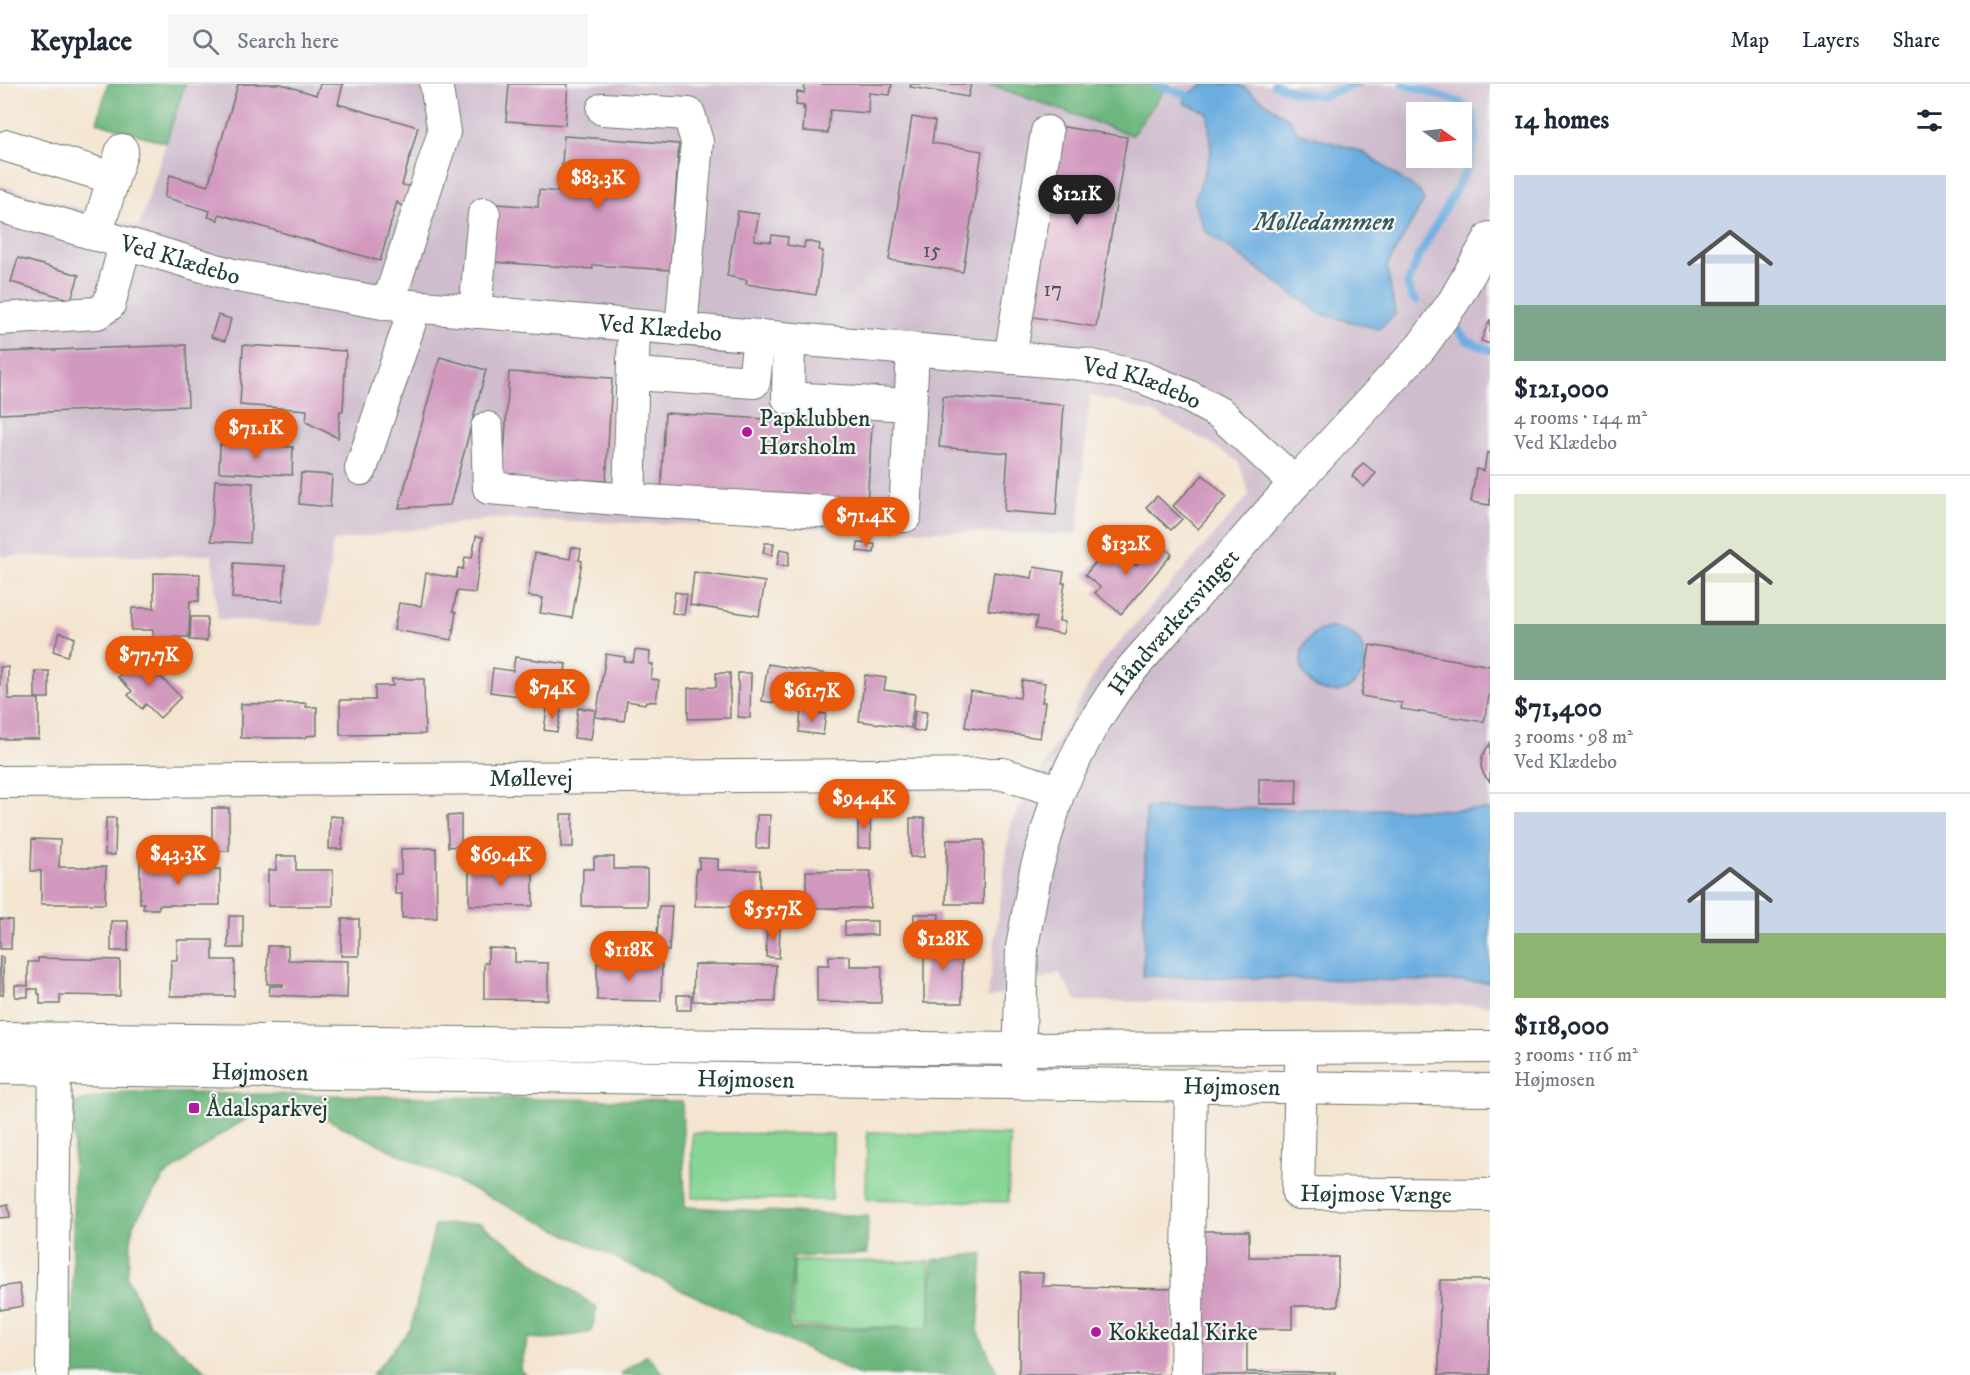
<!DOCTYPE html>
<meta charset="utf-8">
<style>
:root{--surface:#fff;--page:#f6f6f7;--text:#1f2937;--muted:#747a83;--line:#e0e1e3;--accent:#ea580c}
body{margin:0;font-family:"IM FELL DW Pica",serif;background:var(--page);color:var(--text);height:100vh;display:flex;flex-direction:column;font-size:22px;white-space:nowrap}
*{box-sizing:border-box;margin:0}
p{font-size:20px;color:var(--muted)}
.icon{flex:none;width:33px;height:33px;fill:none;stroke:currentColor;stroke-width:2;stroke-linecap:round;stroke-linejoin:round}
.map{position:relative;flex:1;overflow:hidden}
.panel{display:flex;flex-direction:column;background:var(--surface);width:480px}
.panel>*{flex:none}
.needle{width:39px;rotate:104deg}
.controls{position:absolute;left:1406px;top:18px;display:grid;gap:12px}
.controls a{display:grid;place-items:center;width:66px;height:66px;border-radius:0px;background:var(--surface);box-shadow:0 6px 24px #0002;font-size:30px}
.price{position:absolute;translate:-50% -51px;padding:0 14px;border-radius:21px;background:var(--accent);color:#fff;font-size:20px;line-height:39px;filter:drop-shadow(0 2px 3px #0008)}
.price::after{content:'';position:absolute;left:50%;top:36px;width:18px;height:14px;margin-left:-9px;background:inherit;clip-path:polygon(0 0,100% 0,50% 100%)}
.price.on{background:#222;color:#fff}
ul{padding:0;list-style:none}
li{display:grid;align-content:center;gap:12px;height:318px;padding:0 24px}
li+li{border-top:2px solid var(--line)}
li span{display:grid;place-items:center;height:186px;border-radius:0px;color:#555}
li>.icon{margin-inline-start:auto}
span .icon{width:108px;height:108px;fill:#fffc;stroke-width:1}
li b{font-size:26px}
h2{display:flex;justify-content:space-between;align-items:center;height:72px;padding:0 24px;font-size:26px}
header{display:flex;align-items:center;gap:36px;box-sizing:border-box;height:84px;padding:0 30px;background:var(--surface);border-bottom:2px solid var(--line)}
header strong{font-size:28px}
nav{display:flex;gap:33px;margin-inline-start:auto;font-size:21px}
.search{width:420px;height:54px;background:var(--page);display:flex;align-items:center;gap:15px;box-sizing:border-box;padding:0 21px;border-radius:0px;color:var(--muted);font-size:22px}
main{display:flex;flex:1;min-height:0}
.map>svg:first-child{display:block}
</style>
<header>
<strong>Keyplace</strong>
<div class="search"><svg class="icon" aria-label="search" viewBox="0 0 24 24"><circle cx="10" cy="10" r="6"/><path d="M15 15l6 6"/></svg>Search here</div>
<nav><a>Map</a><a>Layers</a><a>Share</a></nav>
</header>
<main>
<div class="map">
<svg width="1490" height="1291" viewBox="0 0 1490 1291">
<rect width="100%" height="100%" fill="#f6f6f2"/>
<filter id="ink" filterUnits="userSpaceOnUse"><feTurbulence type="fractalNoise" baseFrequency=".0167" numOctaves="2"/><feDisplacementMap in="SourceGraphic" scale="12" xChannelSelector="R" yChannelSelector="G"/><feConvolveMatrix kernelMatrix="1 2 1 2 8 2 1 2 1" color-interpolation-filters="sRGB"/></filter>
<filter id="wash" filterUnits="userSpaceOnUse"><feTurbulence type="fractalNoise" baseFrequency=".008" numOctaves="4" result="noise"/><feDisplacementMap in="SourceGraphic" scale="24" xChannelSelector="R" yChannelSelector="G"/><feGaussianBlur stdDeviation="1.35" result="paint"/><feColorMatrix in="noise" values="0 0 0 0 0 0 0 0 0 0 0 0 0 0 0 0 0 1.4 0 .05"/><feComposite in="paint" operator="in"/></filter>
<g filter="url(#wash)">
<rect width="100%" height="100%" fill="#f4e5d1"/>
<path fill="#cfbdce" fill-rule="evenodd" d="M 185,0 L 988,0 L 1132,51 L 1169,0 L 1490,0 L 1490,921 L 1077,917 L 1059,889 L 987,915 L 1011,739 L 1100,581 L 1249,411 L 1239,378 L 1210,359 L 1154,329 L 1090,311 L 1077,451 L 490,435 L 333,457 L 323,542 L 218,535 L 212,471 L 0,472 L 0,101 L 139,143 ZM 1416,28 L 1461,28 L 1461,74 L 1416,74 Z"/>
<g fill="#87d696" stroke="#538a65" stroke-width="1.5">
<path d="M 867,1048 L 1010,1051 L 1008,1118 L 866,1115 Z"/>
<path d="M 692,1049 L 833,1050 L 832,1116 L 692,1114 Z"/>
<path d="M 794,1177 L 930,1178 L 930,1244 L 793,1242 Z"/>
</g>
<g fill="#6db77f" stroke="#467a5a" stroke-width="1.5">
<path d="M 108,0 L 185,0 L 166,59 L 97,38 Z"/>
<path d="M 988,0 L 1169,0 L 1132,51 Z"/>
<path d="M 124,1008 L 682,1017 L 685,1123 L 868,1132 L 867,1170 L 793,1173 L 790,1245 L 929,1244 L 933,1176 L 983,1169 L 978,1247 L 998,1291 L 859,1291 L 308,1026 L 264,1024 L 217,1053 L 164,1093 L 133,1140 L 127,1192 L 149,1240 L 211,1291 L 72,1291 L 74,1019 Z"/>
<path d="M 480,1139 L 597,1224 L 591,1248 L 549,1255 L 528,1254 L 520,1286 L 526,1291 L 372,1291 L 411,1244 L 435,1141 Z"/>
<path d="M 647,1271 L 664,1291 L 621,1291 L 621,1290 Z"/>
</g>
<g fill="#6cade0" stroke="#46758a" stroke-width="1.5">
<path d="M 1204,0 L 1239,0 L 1289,35 L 1297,48 L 1363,68 L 1420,108 L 1424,117 L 1387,182 L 1395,231 L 1379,245 L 1321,230 L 1205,147 L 1194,118 L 1211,69 L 1208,29 L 1184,19 L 1187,11 Z"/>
<circle cx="1333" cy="576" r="32"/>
<path d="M 1146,724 L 1490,726 L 1490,898 L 1143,892 Z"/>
</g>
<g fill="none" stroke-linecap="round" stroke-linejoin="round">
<g stroke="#6cade0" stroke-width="8">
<path d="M 1154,0 L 1187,11"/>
<path d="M 1274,0 L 1298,9 L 1322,12 L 1356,0"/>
<path d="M 1403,0 L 1459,18 L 1474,30 L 1476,54 L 1468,83 L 1420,170 L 1407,201 L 1412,213 L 1416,216"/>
<path d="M 1458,245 L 1466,256 L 1490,266"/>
</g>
</g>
<g id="blocks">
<g fill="#d299bf">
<path d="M 238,0 L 281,0 L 316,11 L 320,0 L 343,0 L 338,20 L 418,43 L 402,101 L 415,103 L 408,123 L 400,121 L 397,118 L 380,177 L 219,130 L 218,136 L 208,133 L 210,127 L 164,113 L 170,91 L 208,102 Z"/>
<path d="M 509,0 L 568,0 L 565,41 L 506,37 Z"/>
<path d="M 805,0 L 892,0 L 890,11 L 869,9 L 868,29 L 830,26 L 828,49 L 803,47 L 805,24 L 803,25 L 804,22 L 796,21 L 797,8 L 804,9 Z"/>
<path d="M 911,0 L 971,0 L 968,13 L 910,3 Z"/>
<path d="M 912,33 L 935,37 L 932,59 L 982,67 L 963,188 L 889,176 Z"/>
<path d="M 1058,42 L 1127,53 L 1096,243 L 1027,232 Z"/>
<path d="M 564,52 L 679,60 L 670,186 L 593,181 L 593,185 L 493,178 L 497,120 L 538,123 L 539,106 L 560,108 Z"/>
<path d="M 738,127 L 759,130 L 754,156 L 771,158 L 772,151 L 788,153 L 787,161 L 804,164 L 805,157 L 820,160 L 819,166 L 823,167 L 816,211 L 746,200 L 747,196 L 727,192 Z"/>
<path d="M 18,174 L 79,191 L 71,216 L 11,198 Z"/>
<path d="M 218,231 L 231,235 L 225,257 L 211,253 Z"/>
<path d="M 1490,235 L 1490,260 L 1481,257 Z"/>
<path d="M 186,261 L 188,322 L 0,330 L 0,268 Z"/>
<path d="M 243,261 L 346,267 L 343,327 L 340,327 L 338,354 L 306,338 L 307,326 L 240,321 Z"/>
<path d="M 440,273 L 486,286 L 450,421 L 399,424 Z"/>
<path d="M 509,288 L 612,294 L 606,397 L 503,391 Z"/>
<path d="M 943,312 L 1064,321 L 1056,431 L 1004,427 L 1008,369 L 939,363 Z"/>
<path d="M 665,329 L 872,341 L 867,421 L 661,409 Z"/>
<path d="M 220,360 L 293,363 L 292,391 L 219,388 Z"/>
<path d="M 1487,368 L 1490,369 L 1490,421 L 1471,418 L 1476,385 L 1484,387 Z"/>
<path d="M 1363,379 L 1376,389 L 1364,403 L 1352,392 Z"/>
<path d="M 301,389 L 332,391 L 330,423 L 299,420 Z"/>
<path d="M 1203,391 L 1227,413 L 1198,445 L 1173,422 Z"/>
<path d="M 215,396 L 253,399 L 250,459 L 211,457 Z"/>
<path d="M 1157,412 L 1182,435 L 1171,446 L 1146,423 Z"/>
<path d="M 476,452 L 483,453 L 475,509 L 457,507 L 453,527 L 456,528 L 452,556 L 394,546 L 399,519 L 421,522 L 426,489 L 456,494 L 458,484 L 463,485 L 465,473 L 472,474 Z"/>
<path d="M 1156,457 L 1172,470 L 1121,530 L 1095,509 L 1100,503 L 1085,491 L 1105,467 L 1120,479 L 1125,473 L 1136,482 Z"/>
<path d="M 765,459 L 774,459 L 772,471 L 763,469 Z"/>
<path d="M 858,459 L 875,460 L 874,469 L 857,467 Z"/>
<path d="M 572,463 L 581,465 L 579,476 L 582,477 L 572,534 L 540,529 L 543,514 L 528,512 L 535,469 L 570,475 Z"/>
<path d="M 780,465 L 790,467 L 788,482 L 777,481 Z"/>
<path d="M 234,479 L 285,482 L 283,517 L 232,514 Z"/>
<path d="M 1034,483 L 1064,488 L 1062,499 L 1065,499 L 1059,537 L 1065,538 L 1063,550 L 1035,545 L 1037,533 L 988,526 L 994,488 L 1032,494 Z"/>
<path d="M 694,488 L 765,498 L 759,532 L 690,521 Z"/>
<path d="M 154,489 L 200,490 L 199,517 L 190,517 L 189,553 L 153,553 L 153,546 L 131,546 L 132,524 L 154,524 Z"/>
<path d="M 675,508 L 687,510 L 684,531 L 672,529 Z"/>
<path d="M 191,533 L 207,533 L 207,557 L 190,556 Z"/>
<path d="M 60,548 L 75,554 L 67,572 L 53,567 Z"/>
<path d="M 150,555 L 168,555 L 167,568 L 149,559 Z"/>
<path d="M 1370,561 L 1490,582 L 1490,608 L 1484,638 L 1401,625 L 1402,619 L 1361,612 Z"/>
<path d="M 635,566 L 650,568 L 649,580 L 653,580 L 651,595 L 659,596 L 656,618 L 646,617 L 645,620 L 627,617 L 624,637 L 596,633 L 606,570 L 625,573 L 624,577 L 633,578 Z"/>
<path d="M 139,571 L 148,580 L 153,575 L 159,581 L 154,586 L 181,613 L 160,634 L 146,620 L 142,625 L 128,611 L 132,607 L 118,593 Z"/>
<path d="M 515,573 L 566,580 L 561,618 L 490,608 L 493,584 L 513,587 Z"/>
<path d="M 768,580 L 828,590 L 822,626 L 762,617 Z"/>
<path d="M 0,583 L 8,583 L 8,615 L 39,615 L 39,655 L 0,655 Z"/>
<rect x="35" y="587" width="14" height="27"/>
<path d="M 716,589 L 730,589 L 730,634 L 688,635 L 688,604 L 716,603 Z"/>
<path d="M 738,589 L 751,589 L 750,634 L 738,633 Z"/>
<path d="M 865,591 L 886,594 L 884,606 L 915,610 L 911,644 L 859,637 Z"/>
<path d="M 392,595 L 424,595 L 425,650 L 340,651 L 340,616 L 375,616 L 375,602 L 393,602 Z"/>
<path d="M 1022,596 L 1045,599 L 1042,618 L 1045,618 L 1040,654 L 965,643 L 970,607 L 1020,614 Z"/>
<path d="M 306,619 L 306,623 L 317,623 L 317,651 L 306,652 L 306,654 L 241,654 L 241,620 Z"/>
<path d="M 547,624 L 561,627 L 557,648 L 544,646 Z"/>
<path d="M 578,624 L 595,626 L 591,656 L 574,654 Z"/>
<path d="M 801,627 L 826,630 L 823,651 L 799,648 Z"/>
<path d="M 915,627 L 927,628 L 924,648 L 913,646 Z"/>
<path d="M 1490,659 L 1490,698 L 1484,691 L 1481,683 L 1482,673 Z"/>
<path d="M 1259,695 L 1297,695 L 1296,720 L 1259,720 Z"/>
<rect x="212" y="724" width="17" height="43"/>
<path d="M 858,728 L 870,728 L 871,764 L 858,764 Z"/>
<rect x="561" y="730" width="12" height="33"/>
<path d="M 461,731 L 461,762 L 448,763 L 447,732 Z"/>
<path d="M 757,731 L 770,731 L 769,764 L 756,764 Z"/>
<path d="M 330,732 L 343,733 L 342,765 L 329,765 Z"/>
<path d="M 106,734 L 116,734 L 115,771 L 105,771 Z"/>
<path d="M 910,734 L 925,734 L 924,773 L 910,773 Z"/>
<path d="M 32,755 L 60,756 L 59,783 L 106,783 L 105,820 L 41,820 L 41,787 L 31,787 Z"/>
<path d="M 947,756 L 984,756 L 983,820 L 946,820 Z"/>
<path d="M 436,764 L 437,834 L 402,834 L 402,810 L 395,810 L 395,790 L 401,790 L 401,765 Z"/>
<path d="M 276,772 L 296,772 L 296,786 L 333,786 L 333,822 L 268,822 L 268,786 L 276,786 Z"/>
<path d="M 594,773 L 614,773 L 614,785 L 647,785 L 647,822 L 582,822 L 583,785 L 594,785 Z"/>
<path d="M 699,774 L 718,775 L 718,786 L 760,786 L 760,823 L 695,822 L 696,785 L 699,785 Z"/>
<path d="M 140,778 L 159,778 L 159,785 L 220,785 L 220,821 L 159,821 L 158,825 L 143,825 L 144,819 L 140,819 Z"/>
<path d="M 469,784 L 533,785 L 533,822 L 469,821 Z"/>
<path d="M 806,787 L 871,787 L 870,824 L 806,824 Z"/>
<path d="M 659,822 L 672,822 L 669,867 L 656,867 Z"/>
<path d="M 914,830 L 939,830 L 938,842 L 914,842 Z"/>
<path d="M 229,832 L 243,832 L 243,864 L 228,864 Z"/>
<path d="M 0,835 L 12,836 L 11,865 L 0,865 Z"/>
<path d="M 342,835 L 359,835 L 359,872 L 341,872 Z"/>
<rect x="111" y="837" width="17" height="30"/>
<rect x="845" y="837" width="32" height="14"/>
<path d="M 767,841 L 780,841 L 779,874 L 766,873 Z"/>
<rect x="924" y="855" width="38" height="64"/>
<path d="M 177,856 L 213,856 L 213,876 L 235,876 L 234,912 L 170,912 L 171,876 L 177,876 Z"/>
<path d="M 268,862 L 288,862 L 288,876 L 348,877 L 347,914 L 269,911 L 270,902 L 283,902 L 283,900 L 267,900 Z"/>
<path d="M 488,864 L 515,865 L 515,878 L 548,879 L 548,916 L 484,915 L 484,879 L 488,879 Z"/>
<path d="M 829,872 L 850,872 L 850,882 L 882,882 L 881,919 L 817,918 L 817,881 L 829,881 Z"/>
<rect x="0" y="873" width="3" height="38"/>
<path d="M 38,874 L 120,876 L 120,912 L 60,911 L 60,920 L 40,920 L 40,910 L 38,910 L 38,905 L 28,905 L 28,913 L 15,913 L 15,901 L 28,902 L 28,878 L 38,878 Z"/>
<path d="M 597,879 L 662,880 L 661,917 L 597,916 Z"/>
<path d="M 694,880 L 776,881 L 775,918 L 693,917 Z"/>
<rect x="677" y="911" width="14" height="15"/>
<path d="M 8,1120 L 10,1133 L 0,1134 L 0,1122 Z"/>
<path d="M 1202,1147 L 1249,1147 L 1249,1173 L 1338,1173 L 1338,1222 L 1292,1222 L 1292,1245 L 1247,1245 L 1247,1288 L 1336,1288 L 1336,1291 L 1201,1291 Z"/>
<path d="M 1020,1189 L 1043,1189 L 1042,1202 L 1174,1205 L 1170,1291 L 1019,1291 Z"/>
<path d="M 1440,1196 L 1490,1196 L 1490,1291 L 1439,1291 Z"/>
<path d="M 19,1200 L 23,1222 L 0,1226 L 0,1203 Z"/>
</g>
</g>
</g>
<g filter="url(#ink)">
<use href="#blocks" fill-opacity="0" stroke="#6a786b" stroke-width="1.5"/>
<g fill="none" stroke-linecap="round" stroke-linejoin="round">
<defs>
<g id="minor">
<path d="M 603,25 L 689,30 L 697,58 L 681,246"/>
<path d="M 8,62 L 113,94"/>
<path id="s1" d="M 0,122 L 233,191 L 388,220 L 1083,280 L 1142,293 L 1186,311 L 1221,330 L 1295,399"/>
<path d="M 96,151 L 122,66"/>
<path d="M 388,220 L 444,48 L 436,0"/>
<path d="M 475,228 L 484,130"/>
<path d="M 0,235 L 97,229 L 109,221 L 125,160"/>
<path d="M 789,255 L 788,314 L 910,321"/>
<path d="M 1010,274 L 1047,48"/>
<path d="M 634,290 L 754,298 L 759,252"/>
<path d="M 487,344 L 489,404 L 629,416 L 905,432 L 913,266"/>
<path d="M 361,385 L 415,223"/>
<path d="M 629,416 L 634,242"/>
<path id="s2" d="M 0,698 L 1003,690 L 1059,707"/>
<path d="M 0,954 L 1019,965 L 1490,963"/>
<path id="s3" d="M 1301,981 L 1298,1109 L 1490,1111"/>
<path id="s4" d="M 0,984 L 1490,1006"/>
<path id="s5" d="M 1019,986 L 1022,863 L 1036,786 L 1059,707 L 1091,643 L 1121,597 L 1295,399 L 1422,262 L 1454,217 L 1490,154"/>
<path d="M 52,1291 L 55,965"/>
<path d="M 1186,1291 L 1191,1000"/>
</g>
</defs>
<use href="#minor" stroke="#6a786b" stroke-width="34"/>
<use href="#minor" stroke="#fff" stroke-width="32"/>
</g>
</g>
<g fill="#b5179e" stroke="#f6f6f2" stroke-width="2">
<circle cx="747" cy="348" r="6"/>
<rect x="188" y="1018" width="12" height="12" rx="3"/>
<circle cx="1096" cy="1248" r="6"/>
</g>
<g text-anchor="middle" stroke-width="4.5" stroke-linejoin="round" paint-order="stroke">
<g font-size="21" fill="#4c5457">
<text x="932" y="173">15</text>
<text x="1053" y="212">17</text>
</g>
<g font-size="24" fill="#1f3d34" stroke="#f6f6f2">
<text dy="8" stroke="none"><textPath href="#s1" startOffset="188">Ved Klædebo</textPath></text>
<text dy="8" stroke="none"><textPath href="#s1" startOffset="674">Ved Klædebo</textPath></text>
<text dy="8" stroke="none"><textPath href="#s1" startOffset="1160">Ved Klædebo</textPath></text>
<text dy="8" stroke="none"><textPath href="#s5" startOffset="489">Håndværkersvinget</textPath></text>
<text dy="8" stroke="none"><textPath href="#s2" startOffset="531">Møllevej</textPath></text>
<text dy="8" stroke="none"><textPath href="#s4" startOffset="260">Højmosen</textPath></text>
<text dy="8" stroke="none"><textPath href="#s4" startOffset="746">Højmosen</textPath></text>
<text dy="8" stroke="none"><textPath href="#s4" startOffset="1232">Højmosen</textPath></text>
<text dy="8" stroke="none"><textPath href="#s3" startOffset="206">Højmose Vænge</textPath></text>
</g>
<g font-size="24" fill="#1f3d34" stroke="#f6f6f2" text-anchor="start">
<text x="759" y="342">Papklubben<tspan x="759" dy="28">Hørsholm</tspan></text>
<text x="206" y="1032">Ådalsparkvej</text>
<text x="1108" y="1256">Kokkedal Kirke</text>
</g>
<g font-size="26" font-style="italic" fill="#32595f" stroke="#f6f6f2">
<text x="1324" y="146">Mølledammen</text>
</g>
</g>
</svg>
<div class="controls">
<a><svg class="needle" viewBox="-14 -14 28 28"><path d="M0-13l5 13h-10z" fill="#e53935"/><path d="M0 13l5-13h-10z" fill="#747a83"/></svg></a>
</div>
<b class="price" style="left:598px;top:126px">$83.3K</b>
<b class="price on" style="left:1077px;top:142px">$121K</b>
<b class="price" style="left:256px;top:376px">$71.1K</b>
<b class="price" style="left:866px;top:464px">$71.4K</b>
<b class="price" style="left:1126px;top:492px">$132K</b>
<b class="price" style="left:149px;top:603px">$77.7K</b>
<b class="price" style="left:552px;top:636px">$74K</b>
<b class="price" style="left:812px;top:639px">$61.7K</b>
<b class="price" style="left:864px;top:746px">$94.4K</b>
<b class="price" style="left:178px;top:802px">$43.3K</b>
<b class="price" style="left:501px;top:803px">$69.4K</b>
<b class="price" style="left:773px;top:857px">$55.7K</b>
<b class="price" style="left:943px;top:887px">$128K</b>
<b class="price" style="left:629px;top:898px">$118K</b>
</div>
<section class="panel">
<h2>14 homes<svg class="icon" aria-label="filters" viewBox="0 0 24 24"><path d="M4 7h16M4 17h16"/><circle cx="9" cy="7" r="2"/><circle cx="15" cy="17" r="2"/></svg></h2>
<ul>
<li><span style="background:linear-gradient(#c9d6e8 70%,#7fa58c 0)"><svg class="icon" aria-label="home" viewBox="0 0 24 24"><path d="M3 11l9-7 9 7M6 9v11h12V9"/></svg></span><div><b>$121,000</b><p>4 rooms · 144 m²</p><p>Ved Klædebo</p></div></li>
<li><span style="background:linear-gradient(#dfe7d0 70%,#7fa58c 0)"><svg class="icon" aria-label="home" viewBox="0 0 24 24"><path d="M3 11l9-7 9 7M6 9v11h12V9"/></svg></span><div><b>$71,400</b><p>3 rooms · 98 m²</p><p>Ved Klædebo</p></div></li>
<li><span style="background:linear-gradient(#c9d6e8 65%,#8fb573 0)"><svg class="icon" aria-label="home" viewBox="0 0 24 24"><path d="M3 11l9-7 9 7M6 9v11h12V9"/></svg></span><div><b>$118,000</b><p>3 rooms · 116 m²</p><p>Højmosen</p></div></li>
</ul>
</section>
</main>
